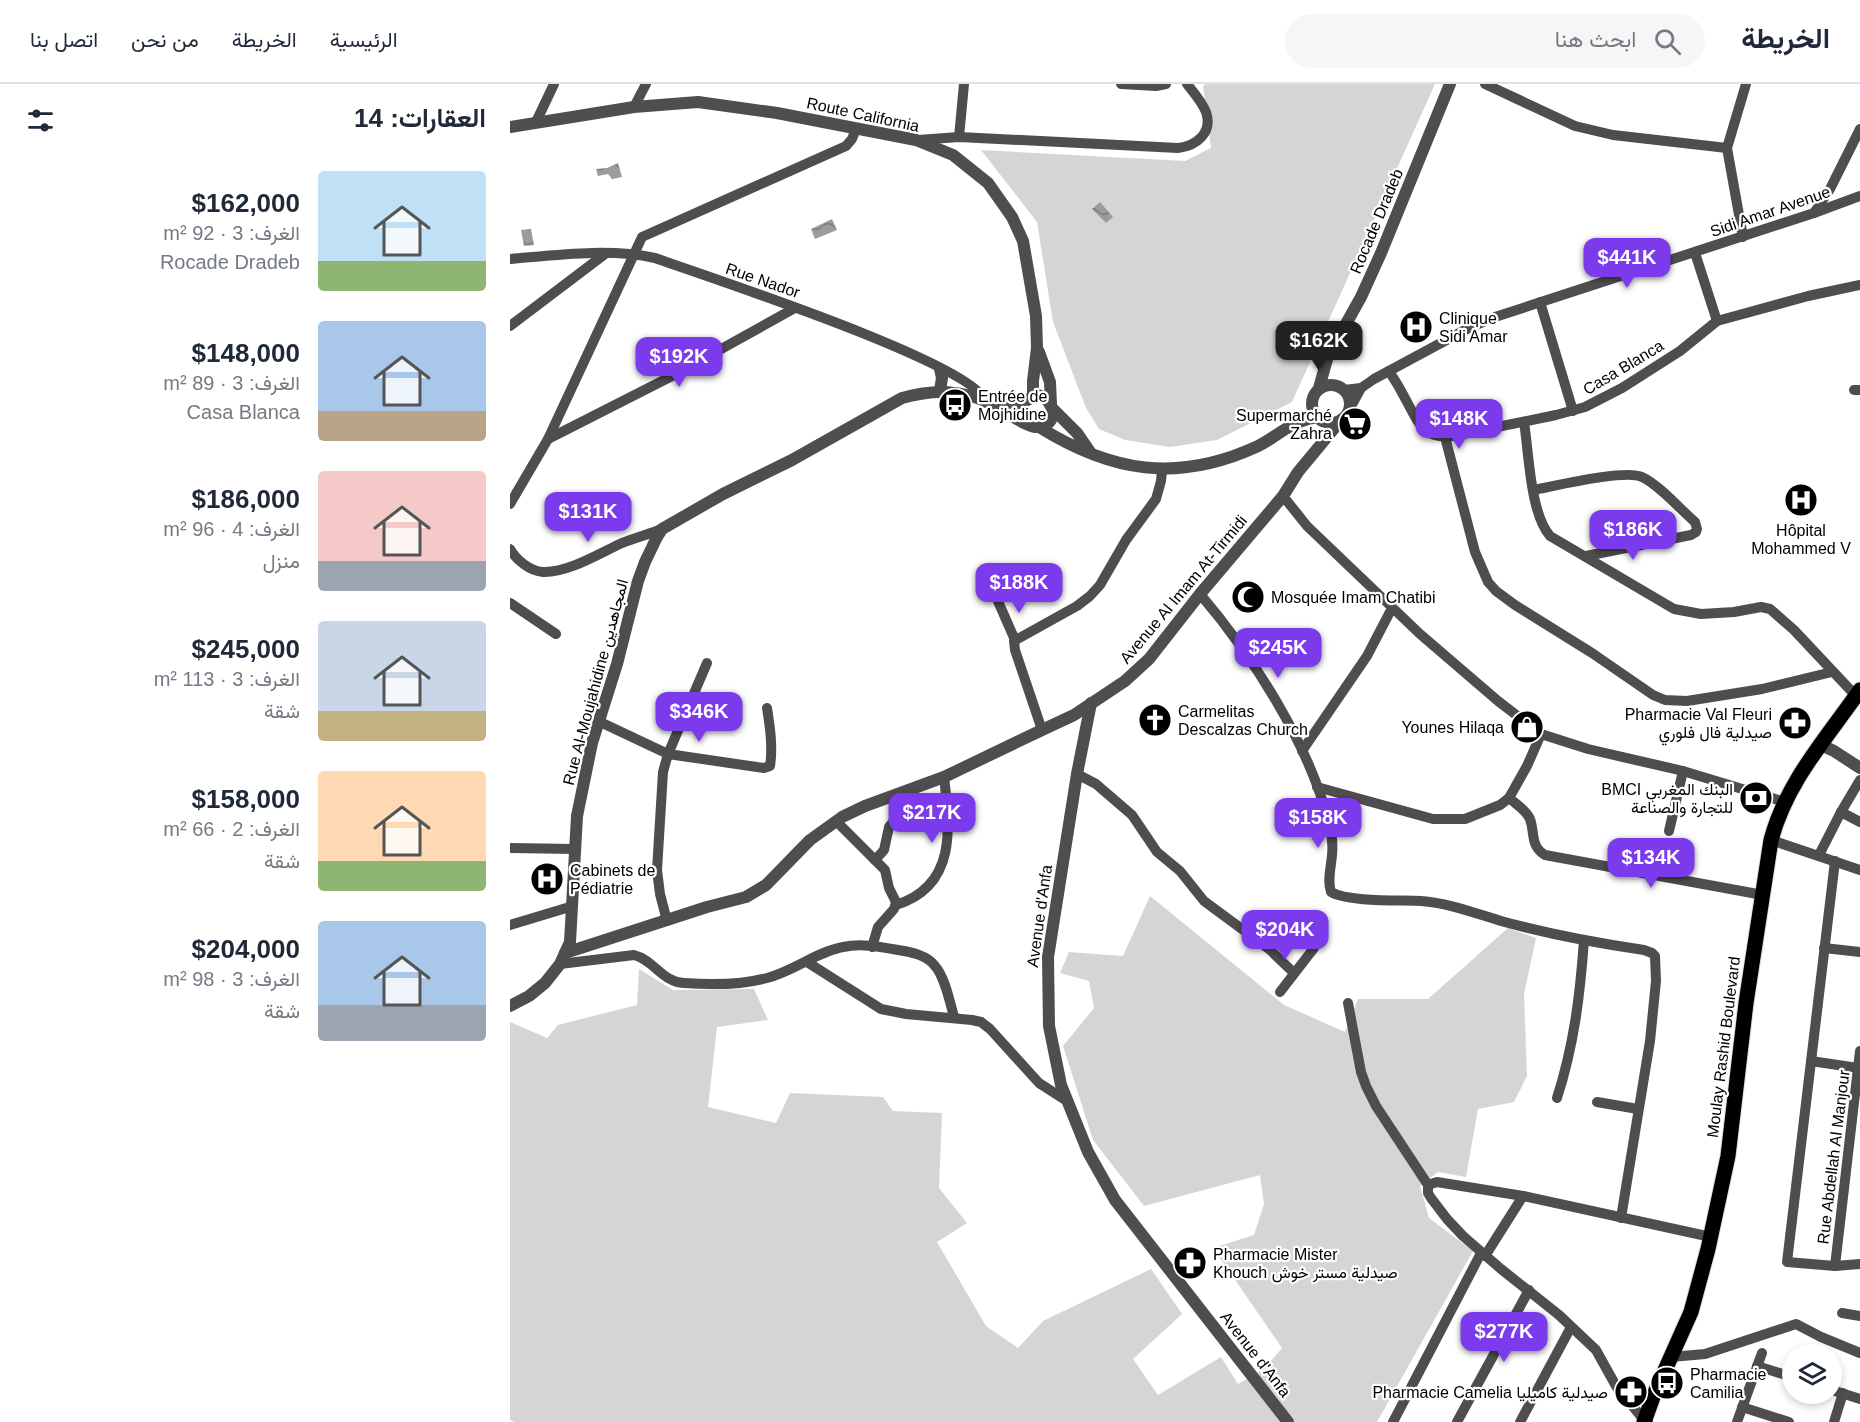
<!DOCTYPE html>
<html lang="ar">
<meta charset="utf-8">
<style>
:root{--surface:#fff;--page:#f6f6f7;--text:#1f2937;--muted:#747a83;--line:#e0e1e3;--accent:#7c3aed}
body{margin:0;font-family:Helvetica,Vazirmatn,sans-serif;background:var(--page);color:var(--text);direction:rtl;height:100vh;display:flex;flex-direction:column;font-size:22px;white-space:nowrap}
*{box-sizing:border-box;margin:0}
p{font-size:20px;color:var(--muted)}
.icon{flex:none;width:33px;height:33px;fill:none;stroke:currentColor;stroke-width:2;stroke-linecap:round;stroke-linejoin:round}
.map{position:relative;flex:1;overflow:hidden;direction:ltr}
.drawer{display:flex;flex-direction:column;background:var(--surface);width:510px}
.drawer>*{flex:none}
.fabs{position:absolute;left:1272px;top:1260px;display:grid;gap:12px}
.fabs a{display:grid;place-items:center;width:60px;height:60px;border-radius:50%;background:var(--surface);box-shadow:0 3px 9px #0003;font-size:30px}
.price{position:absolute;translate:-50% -51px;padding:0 14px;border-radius:12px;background:var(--accent);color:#fff;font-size:20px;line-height:39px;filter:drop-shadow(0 2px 3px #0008)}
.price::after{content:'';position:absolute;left:50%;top:36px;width:18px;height:14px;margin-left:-9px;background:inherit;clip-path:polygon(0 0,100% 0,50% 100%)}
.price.selected{background:#222;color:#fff}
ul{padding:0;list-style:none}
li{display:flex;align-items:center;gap:18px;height:150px;padding:0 24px}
li span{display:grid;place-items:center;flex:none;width:168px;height:120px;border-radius:6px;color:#555}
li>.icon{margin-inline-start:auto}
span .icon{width:72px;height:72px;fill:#fffc;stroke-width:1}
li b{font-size:26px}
h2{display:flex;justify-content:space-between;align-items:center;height:72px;padding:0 24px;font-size:26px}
header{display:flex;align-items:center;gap:36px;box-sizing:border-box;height:84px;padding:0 30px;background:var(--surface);border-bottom:2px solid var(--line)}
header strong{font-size:28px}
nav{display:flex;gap:33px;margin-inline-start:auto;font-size:21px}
.search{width:420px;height:54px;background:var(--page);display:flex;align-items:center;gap:15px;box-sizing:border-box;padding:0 21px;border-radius:33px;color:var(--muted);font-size:22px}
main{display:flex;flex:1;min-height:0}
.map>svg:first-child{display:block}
</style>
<header>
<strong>الخريطة</strong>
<div class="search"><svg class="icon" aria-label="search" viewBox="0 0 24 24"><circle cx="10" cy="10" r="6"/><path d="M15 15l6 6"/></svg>ابحث هنا</div>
<nav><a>الرئيسية</a><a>الخريطة</a><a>من نحن</a><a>اتصل بنا</a></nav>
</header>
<main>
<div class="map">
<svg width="1350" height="1338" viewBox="0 0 1350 1338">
<defs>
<pattern id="water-waves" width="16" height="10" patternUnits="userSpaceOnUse" patternTransform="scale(1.5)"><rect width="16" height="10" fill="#9c9c9c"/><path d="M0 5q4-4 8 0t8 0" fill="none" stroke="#7d7d7d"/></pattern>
</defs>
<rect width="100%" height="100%" fill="#fff"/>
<g fill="#d5d5d5">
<path d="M 696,0 L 925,0 L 782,318 L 707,356 L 660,363 L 615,356 L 589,345 L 576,324 L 543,238 L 527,138 L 471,66 L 675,77 L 701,64 L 693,2 Z"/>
<path d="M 640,812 L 774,921 L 835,948 L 848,915 L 918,915 L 998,844 L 1026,854 L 1014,910 L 1017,992 L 1004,1018 L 968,1025 L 956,1093 L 928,1088 L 910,1102 L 919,1134 L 963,1167 L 867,1338 L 5,1338 L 0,1336 L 0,938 L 37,954 L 48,941 L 127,921 L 129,885 L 163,906 L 244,905 L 258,936 L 207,943 L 198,1023 L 266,1039 L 280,1009 L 373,1013 L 383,1027 L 432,1029 L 429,1104 L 457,1139 L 427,1158 L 476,1242 L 508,1264 L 533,1237 L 641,1185 L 672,1230 L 623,1275 L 648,1311 L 711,1273 L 728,1300 L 754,1285 L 772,1264 L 703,1164 L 744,1151 L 754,1120 L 750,1091 L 634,1122 L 583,1056 L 553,962 L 584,924 L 579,897 L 550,889 L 559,868 L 613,872 Z"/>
</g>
<g fill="url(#water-waves)">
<path d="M 108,79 L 112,93 L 102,95 L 98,90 L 88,92 L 86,85 L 97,84 Z"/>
<path d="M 590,118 L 603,133 L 596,139 L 582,125 Z"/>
<path d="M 322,135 L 327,146 L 305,155 L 301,145 Z"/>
<path d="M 21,145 L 24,161 L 14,162 L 11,146 Z"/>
</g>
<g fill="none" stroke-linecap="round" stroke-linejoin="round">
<defs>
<path id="primary" d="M 1134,1338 L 1143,1313 L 1181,1228 L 1198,1165 L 1218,1072 L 1236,919 L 1261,756 C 1277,697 1316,655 1350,606"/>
</defs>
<use href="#primary" stroke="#dbdbdb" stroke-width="17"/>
<g stroke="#4e4e4e" stroke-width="10">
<path d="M 611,0 L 646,2 L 656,0"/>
<path d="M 975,0 L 1065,42 L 1103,51 L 1217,64"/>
<path d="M 124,23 L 136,0"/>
<path d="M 26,38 L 44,0"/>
<path d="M 449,53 L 454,0"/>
<path d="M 408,56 L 449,53 L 668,64 C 686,62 703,49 696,28 C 692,18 684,9 677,0"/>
<path d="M 1304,129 L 1320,105 L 1350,45"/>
<path d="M 1233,153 L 1217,64 L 1236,0"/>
<path d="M 1185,169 L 1207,237"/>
<path d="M 0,175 C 47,171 99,164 145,174 C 192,191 466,280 475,317"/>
<path d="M 1030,218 L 1063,327"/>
<path d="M 0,242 L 95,170"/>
<path d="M 879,287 C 885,296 891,306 896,316 C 910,342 914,357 948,351 L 1046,331 L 1075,323 L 1112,304 L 1170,267 L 1207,237 L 1298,212 L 1350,201"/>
<path d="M 834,306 L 851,304"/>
<path d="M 1344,306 L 1350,306"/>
<path d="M 839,326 L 851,304 L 864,295 L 957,245 L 985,233 L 1304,129 L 1350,112"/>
<path d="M 1014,338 C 1019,369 1020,429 1040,452 L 1164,525 L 1191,530 L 1224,528 L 1251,523 L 1260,525 L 1284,546 L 1346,612"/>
<path d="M 935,353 L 965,468 L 978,498 L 986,507 L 1005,521 L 1082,569 L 1143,611 L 1155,616 L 1177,617 L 1252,605 L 1322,588"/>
<path d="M 38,355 L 168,289 L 285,224"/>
<path d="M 1023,406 C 1045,402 1115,385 1132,393 C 1148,400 1171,426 1185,438 L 1187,445 L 1186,448 L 1181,451 L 1076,472"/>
<path d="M 773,412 L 797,442 L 910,550 L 988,617 L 1031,650 L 1078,665 L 1173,687 L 1275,718"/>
<path d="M 0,420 L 38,355 L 132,153 L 336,62 L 342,55 L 346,45"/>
<path d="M 0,465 C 6,476 20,487 33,488 C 58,489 90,469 112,459 C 125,454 139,450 152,445"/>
<path d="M 690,510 C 742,571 800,661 819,740 C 822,750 823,761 822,771 C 821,784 817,796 821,808 C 838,818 889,816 911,817 C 939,819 964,829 991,837 C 1038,850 1086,859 1134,866 L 1142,869 L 1145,872 L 1146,897 L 1140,957 L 1111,1134"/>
<path d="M 487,515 L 505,556"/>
<path d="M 0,519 L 46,550"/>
<path d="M 88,637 L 158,670 L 254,684 L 260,682 C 263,663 260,643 257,624"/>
<path d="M 532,646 L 505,566 L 504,557 L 567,522 L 580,512 L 590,501 L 616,456 L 646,415 L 651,397 L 652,386"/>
<path d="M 792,667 L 857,572 L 882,524"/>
<path d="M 567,690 L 586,700 L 622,731 L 647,768 L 670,787 L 694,817 L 759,865 L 784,889"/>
<path d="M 807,703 L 923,735 L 955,735 L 990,721 L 999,714 L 1017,682 L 1031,650"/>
<path d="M 999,714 C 1006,720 1016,726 1020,735 C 1025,749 1020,762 1035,771 L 1253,811"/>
<path d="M 1331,728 L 1350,738"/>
<path d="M 326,737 L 375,786 L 379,804 L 386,818 L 384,825 L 368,843 L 362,863"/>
<path d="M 1159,747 L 1173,687"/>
<path d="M 1261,756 L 1350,786"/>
<path d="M 0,764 L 65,765"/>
<path d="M 1309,771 L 1331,728 L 1350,696"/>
<path d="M 365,776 L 374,766 L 379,743 L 393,726 L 400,707"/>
<path d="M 1325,777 L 1277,1178 L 1325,1182 L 1350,1180"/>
<path d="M 386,821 C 447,802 440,744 434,693"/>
<path d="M 157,837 L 150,810 L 147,786 L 153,688 L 158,670 L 197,579"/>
<path d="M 0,841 L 63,822"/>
<path d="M 1314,864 L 1350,868"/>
<path d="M 297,878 L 371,925 L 396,930 L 462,936 L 471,938 L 480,945 L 529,999 L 557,1017"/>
<path d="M 50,880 L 124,871 C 144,876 152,898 174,899 C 201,901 231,901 257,894 C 284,887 306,868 333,863 C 351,859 371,863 388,866 C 401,868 417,871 425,882 C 435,893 440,919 444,933"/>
<path d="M 770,908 L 804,864"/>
<path d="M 838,919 L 851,988 L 856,1002 L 866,1022 L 918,1101"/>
<path d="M 1301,977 L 1348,984"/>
<path d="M 1047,1014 C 1064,961 1070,912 1074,856"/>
<path d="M 1087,1018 L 1128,1025"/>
<path d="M 975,1172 L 1013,1112"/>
<path d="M 1325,1182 L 1350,967"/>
<path d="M 1332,1229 L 1350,1232"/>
<path d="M 1161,1273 L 1195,1270 L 1286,1240 L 1311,1253 L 1350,1269"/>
<path d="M 1247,1282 L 1282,1293"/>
<path d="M 1322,1306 L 1350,1315"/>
<path d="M 1232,1323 L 1279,1338"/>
<path d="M 883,1338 L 971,1169"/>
<path d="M 947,1338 L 1019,1206"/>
<path d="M 1010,1338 L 1061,1243"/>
<path d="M 1138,1338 L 1134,1336 L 1106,1302 L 1086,1266 L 1049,1231 L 991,1185 L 953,1152 L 937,1135 L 921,1114 L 918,1109 L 918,1101 L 927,1098 L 1013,1112 L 1201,1153"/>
<path d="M 1227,1338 L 1252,1269"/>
<path d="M 1324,1338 L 1333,1309"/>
</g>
<g stroke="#4e4e4e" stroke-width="12">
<path d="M 0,43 L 124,23 L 188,18 L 267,29 L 406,56 L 443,71 L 478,99 L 502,133 L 513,157 L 526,232 L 527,264 L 523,297 L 523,312"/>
<path d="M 529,268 L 540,298 L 541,320"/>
<circle cx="821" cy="320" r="19"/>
<path d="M 809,304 L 818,272 L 851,213 L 871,169 L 940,0"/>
<path d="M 430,307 L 432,294 L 430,285"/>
<path d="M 482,319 L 515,317"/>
<path d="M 543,325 L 567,349 L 580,368"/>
<path d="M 529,343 C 601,388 667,399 746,363 C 760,357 771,346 785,340 C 792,336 800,335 807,333"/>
<path d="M 581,619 L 567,690 L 538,873 L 539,942 L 551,1001 L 578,1068 L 605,1116 L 778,1338"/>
<path d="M 1309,660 L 1324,667 L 1350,684"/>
<path d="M 55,869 L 197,823 L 236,813 L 256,801 L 300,756 L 332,733 L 355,722 L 434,693 L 532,646 L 564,631 L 615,597 L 639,575 L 690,510 L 773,412 L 788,388 L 832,335"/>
<path d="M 0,922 L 19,912 L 35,899 L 50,880 L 60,858 L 67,732 L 82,659 L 107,580 L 128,497 L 135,478 L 147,453 L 152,445 L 213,410 L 282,376 L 392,314 C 424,305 453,305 483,321 C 493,326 519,345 529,343 C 549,341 545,316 528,311 L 515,317 C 510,324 510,331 516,339"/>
</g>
<use href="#primary" stroke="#000" stroke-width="15"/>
</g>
<defs>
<symbol id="hospital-disc" viewBox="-11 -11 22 22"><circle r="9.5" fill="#000" stroke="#fff"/><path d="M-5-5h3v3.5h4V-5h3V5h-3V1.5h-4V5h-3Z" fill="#fff"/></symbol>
<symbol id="bus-disc" viewBox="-11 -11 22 22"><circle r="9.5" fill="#000" stroke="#fff"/><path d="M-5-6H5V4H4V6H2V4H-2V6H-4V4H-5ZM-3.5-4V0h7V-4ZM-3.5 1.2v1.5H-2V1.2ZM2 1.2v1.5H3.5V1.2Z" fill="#fff"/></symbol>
<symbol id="supermarket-disc" viewBox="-11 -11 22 22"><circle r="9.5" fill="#000" stroke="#fff"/><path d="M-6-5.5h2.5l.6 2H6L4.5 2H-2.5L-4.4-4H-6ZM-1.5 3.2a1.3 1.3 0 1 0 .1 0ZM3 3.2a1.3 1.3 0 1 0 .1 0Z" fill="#fff"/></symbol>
<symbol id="mosque-disc" viewBox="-11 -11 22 22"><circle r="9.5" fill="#000" stroke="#fff"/><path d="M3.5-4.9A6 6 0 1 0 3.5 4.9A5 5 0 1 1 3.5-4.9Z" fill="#fff"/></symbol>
<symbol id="church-disc" viewBox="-11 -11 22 22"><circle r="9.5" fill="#000" stroke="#fff"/><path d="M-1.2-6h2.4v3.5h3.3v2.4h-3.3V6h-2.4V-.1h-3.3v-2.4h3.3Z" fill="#fff"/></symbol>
<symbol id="pharmacy-disc" viewBox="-11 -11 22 22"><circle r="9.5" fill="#000" stroke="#fff"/><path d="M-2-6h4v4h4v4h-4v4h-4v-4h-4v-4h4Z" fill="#fff"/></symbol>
<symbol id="shop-disc" viewBox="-11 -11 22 22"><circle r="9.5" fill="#000" stroke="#fff"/><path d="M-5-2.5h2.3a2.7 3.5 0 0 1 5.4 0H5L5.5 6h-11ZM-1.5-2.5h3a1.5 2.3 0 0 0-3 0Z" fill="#fff"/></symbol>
<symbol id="bank-disc" viewBox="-11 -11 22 22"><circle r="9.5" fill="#000" stroke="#fff"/><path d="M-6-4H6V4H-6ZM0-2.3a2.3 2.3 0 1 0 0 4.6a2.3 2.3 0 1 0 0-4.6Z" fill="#fff"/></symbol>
</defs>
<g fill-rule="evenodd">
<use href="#hospital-disc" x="887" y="224" width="38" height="38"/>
<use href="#bus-disc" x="426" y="302" width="38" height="38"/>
<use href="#supermarket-disc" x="826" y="321" width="38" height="38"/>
<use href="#hospital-disc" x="1272" y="397" width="38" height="38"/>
<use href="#mosque-disc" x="719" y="494" width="38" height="38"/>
<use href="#church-disc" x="626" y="617" width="38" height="38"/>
<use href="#pharmacy-disc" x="1266" y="620" width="38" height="38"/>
<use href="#shop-disc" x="998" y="624" width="38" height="38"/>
<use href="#bank-disc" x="1227" y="695" width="38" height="38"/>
<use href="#hospital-disc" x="18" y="776" width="38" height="38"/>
<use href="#pharmacy-disc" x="661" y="1160" width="38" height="38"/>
<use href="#bus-disc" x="1138" y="1280" width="38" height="38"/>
<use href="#pharmacy-disc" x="1102" y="1289" width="38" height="38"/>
</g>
<g text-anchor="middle" stroke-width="4.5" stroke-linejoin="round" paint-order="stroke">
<g font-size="16" fill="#000" stroke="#fff">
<text transform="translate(353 30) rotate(12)" y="6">Route California</text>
<text transform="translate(1260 127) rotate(-19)" y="6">Sidi Amar Avenue</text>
<text transform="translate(866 137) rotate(-67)" y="6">Rocade Dradeb</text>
<text transform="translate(253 196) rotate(19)" y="6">Rue Nador</text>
<text transform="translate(1113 283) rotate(-31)" y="6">Casa Blanca</text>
<text transform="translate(673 505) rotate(-50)" y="6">Avenue Al Imam At-Tirmidi</text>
<text transform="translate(85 598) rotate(-75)" y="6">Rue Al-Moujahidine المجاهدين</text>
<text transform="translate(529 832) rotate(-82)" y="6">Avenue d'Anfa</text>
<text transform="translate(1213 963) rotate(-83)" y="6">Moulay Rashid Boulevard</text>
<text transform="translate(1323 1073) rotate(-83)" y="6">Rue Abdellah Al Manjour</text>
<text transform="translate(746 1270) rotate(52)" y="6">Avenue d'Anfa</text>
</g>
<g font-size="16" fill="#000" stroke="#fff" text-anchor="start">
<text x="929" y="240">Clinique<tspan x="929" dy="18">Sidi Amar</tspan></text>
<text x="468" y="318">Entrée de<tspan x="468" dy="18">Mojhidine</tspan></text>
<text x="822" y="337" text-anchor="end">Supermarché<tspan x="822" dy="18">Zahra</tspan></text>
<text x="1291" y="452" text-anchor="middle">Hôpital<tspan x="1291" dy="18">Mohammed V</tspan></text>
<text x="761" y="519">Mosquée Imam Chatibi</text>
<text x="668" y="633">Carmelitas<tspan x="668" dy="18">Descalzas Church</tspan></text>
<text x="1262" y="636" text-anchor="end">Pharmacie Val Fleuri<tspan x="1262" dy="18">صيدلية فال فلوري</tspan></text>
<text x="994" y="649" text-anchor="end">Younes Hilaqa</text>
<text x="1223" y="711" text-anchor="end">BMCI البنك المغربي<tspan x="1223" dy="18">للتجارة والصناعة</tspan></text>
<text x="60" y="792">Cabinets de<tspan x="60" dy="18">Pédiatrie</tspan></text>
<text x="703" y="1176">Pharmacie Mister<tspan x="703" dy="18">Khouch صيدلية مستر خوش</tspan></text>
<text x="1180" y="1296">Pharmacie<tspan x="1180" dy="18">Camilia</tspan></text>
<text x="1098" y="1314" text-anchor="end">Pharmacie Camelia صيدلية كاميليا</text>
</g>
</g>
</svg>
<div class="fabs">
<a><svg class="icon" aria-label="layers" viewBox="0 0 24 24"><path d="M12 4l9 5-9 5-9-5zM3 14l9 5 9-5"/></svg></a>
</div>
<b class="price" style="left:1117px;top:205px">$441K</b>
<b class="price selected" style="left:809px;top:288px">$162K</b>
<b class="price" style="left:169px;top:304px">$192K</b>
<b class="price" style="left:949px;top:366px">$148K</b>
<b class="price" style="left:78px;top:459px">$131K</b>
<b class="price" style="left:1123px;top:477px">$186K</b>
<b class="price" style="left:509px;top:530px">$188K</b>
<b class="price" style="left:768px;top:595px">$245K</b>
<b class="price" style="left:189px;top:659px">$346K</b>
<b class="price" style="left:422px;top:760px">$217K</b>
<b class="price" style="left:808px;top:765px">$158K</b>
<b class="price" style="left:1141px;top:805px">$134K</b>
<b class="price" style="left:775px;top:877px">$204K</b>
<b class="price" style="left:994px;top:1279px">$277K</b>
</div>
<section class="drawer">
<h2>العقارات: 14<svg class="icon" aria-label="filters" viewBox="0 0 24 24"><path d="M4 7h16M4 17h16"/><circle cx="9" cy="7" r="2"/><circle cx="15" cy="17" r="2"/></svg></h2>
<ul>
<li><span style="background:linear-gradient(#bfe0f5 75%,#8fb573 0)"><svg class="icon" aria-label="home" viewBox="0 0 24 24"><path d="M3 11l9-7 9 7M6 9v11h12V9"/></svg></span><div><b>$162,000</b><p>الغرف: 3 · 92 m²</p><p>Rocade Dradeb</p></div></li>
<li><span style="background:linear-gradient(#a9c7e8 75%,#b9a48a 0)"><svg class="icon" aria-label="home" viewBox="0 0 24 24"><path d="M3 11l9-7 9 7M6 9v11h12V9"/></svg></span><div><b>$148,000</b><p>الغرف: 3 · 89 m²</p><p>Casa Blanca</p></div></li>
<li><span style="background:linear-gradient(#f6c9c9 75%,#9aa5b1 0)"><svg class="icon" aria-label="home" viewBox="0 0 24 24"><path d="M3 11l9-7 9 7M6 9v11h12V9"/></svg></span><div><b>$186,000</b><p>الغرف: 4 · 96 m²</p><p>منزل</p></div></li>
<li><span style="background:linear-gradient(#c9d6e8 75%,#c2b280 0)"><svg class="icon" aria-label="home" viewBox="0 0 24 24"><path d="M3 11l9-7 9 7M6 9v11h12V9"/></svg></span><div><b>$245,000</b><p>الغرف: 3 · 113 m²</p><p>شقة</p></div></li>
<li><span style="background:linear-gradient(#ffd9b3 75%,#8fb573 0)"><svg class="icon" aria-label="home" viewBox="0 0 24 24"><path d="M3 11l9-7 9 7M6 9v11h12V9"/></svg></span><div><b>$158,000</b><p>الغرف: 2 · 66 m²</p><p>شقة</p></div></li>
<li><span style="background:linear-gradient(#a9c7e8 70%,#9aa5b1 0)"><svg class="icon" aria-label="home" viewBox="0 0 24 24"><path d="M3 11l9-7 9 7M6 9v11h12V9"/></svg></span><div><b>$204,000</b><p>الغرف: 3 · 98 m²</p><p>شقة</p></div></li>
</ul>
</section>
</main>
